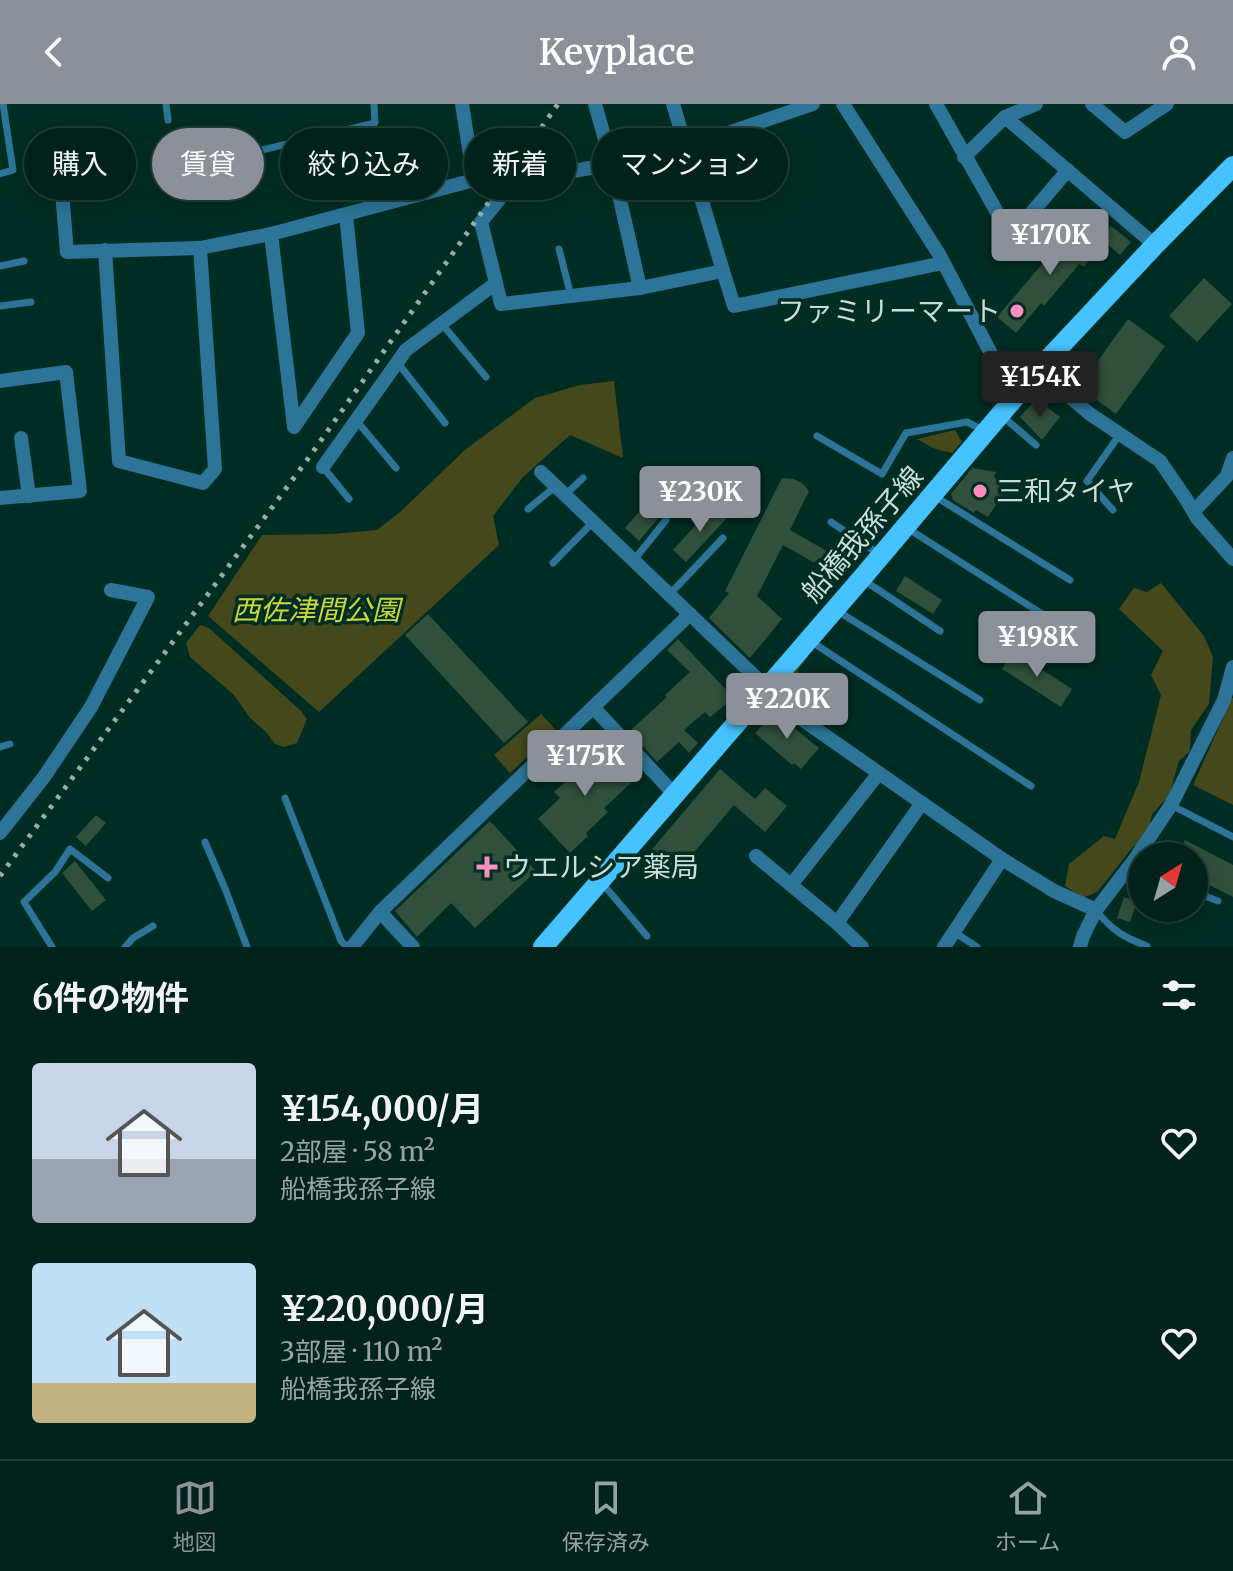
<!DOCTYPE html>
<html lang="ja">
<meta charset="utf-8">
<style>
:root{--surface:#00221a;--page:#0e2f27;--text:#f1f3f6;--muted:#95a4a2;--line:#223f39;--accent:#8c9099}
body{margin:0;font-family:Merriweather,"Noto Sans JP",serif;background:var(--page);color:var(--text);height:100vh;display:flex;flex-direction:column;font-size:30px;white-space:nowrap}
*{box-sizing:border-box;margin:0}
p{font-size:26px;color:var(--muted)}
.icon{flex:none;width:44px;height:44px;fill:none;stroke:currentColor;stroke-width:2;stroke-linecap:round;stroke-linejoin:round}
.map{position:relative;height:843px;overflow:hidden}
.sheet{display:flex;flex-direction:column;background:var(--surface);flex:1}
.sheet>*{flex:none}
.top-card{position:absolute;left:24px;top:24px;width:800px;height:72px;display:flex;gap:16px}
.needle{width:52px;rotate:37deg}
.fabs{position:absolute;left:1128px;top:738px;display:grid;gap:16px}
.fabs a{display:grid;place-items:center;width:80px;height:80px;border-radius:50%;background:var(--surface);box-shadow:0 4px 20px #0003,0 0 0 2px var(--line);font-size:40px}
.price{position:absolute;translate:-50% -68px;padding:0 18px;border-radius:8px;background:var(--accent);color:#fff;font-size:26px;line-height:52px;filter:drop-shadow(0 2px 4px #0008)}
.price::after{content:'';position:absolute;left:50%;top:48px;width:24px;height:18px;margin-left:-12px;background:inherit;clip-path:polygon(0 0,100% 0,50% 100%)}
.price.on{background:#222;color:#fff}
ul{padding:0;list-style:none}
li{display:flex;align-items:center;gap:24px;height:200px;padding:0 32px}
li span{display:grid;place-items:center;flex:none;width:224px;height:160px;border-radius:8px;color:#555}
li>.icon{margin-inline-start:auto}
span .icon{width:96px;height:96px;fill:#fffc;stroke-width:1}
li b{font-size:34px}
h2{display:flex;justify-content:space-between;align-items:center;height:96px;padding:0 32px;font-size:34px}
.tag{padding:0 28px;border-radius:36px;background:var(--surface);box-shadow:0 4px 20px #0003,0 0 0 2px var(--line);font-size:28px;line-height:72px}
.tag.on{background:var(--accent);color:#fff}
header{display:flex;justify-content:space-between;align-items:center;height:104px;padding:0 32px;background:var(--accent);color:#fff;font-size:36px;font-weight:600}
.tabs{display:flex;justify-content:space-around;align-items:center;height:112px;border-top:2px solid var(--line);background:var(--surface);font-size:22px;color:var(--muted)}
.tabs a{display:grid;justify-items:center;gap:4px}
.tabs .on{color:var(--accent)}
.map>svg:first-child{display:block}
</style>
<header><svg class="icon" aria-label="back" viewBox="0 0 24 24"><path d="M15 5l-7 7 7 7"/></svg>Keyplace<svg class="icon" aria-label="person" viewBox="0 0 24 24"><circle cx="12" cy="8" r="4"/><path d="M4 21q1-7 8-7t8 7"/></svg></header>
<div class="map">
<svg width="1233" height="843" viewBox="0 0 1233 843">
<rect width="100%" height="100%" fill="#002d23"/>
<g fill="#44481a">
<path d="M 614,277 L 623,354 L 570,331 L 523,373 L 493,412 L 499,441 L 319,608 L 208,512 L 262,431 L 331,430 L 377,426 L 399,409 L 466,345 L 535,294 L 580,281 Z"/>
<path d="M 955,326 L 962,338 L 952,349 L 935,345 L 917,335 Z"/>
<path d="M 1161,479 L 1204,532 L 1213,553 L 1209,600 L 1191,626 L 1190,647 L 1179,657 L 1169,692 L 1152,710 L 1147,734 L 1133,743 L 1097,788 L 1083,794 L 1065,782 L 1069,760 L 1104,732 L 1115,735 L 1139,678 L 1161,591 L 1151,571 L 1163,547 L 1119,505 L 1134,484 L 1147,488 Z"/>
<path d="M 200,521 L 209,524 L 301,607 L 307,615 L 297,639 L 284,643 L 275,640 L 266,628 L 250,614 L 234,591 L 190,553 L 186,539 Z"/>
<path d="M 806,552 L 809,552 L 797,567 L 810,579 L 799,593 L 798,605 L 782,591 L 781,586 Z"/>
<path d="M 1232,594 L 1233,594 L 1233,701 L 1193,681 Z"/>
<path d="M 541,610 L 556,626 L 510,669 L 494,651 Z"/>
</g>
<g fill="#31503b">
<path d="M 1076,120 L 1102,142 L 1084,163 L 1079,160 L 1044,202 L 1041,199 L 1016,229 L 997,213 Z"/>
<path d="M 1111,122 L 1131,138 L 1120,151 L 1101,135 Z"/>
<path d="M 1204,174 L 1232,200 L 1197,238 L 1169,212 Z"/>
<path d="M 1128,215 L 1165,242 L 1116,310 L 1079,283 Z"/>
<path d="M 1036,295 L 1060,313 L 1042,336 L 1020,313 Z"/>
<path d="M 972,364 L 996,368 L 994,373 L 1008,382 L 988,413 L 976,406 L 974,409 L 953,396 L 951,390 Z"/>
<path d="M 782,374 L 794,375 L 802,379 L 809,387 L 790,426 L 837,453 L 829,467 L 783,441 L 757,492 L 782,515 L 750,554 L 709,514 L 729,489 L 725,487 Z"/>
<path d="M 658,386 L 672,398 L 639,437 L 625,424 Z"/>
<path d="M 714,401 L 727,414 L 686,458 L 673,446 Z"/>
<path d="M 905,472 L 942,496 L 933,510 L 896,487 Z"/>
<path d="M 428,510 L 528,618 L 504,639 L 405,531 Z"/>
<path d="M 678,535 L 734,594 L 710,613 L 705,608 L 684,626 L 698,639 L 689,649 L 679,638 L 657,658 L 630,627 L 667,593 L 665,591 L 690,568 L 667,546 Z"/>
<path d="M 1013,547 L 1072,585 L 1061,603 L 1002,565 Z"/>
<path d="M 774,608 L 819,644 L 801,665 L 794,659 L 792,661 L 755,629 Z"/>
<path d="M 599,639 L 633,677 L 604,704 L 608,708 L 586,729 L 588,732 L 570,749 L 538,715 L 560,694 L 554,688 L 576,668 L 572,664 Z"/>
<path d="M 720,665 L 755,695 L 765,684 L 787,702 L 765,728 L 734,701 L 674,772 L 648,750 Z"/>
<path d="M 96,711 L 106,719 L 86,742 L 76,733 Z"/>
<path d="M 490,717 L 536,767 L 475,824 L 451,799 L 417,833 L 395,807 Z"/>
<path d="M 1185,736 L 1233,761 L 1233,793 L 1194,773 L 1194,752 L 1177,752 Z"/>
<path d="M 75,757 L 106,796 L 92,807 L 62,769 Z"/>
<path d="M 1124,793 L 1137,798 L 1130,818 L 1117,814 Z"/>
</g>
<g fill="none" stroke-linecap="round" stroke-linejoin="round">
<g stroke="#2c7599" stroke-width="7">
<path d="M 166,0 L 168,16"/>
<path d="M 249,49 L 375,19 L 374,0"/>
<path d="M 0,70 L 13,66 L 3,0"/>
<path d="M 559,145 L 571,192"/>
<path d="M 0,162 L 24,157"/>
<path d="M 0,202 L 31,198"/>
<path d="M 442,220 L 486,273"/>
<path d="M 397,258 L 445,319"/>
<path d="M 1002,312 L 1036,341"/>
<path d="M 356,316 L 396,364"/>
<path d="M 817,332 L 882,370 L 906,329 L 967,318 L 983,326"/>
<path d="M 323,363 L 349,395"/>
<path d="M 565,391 L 583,374"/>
<path d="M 936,393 L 1070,476"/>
<path d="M 528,405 L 556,382"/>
<path d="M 1113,406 L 1087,377 L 1120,330"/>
<path d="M 831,418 L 879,450"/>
<path d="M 907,424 L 1069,527"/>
<path d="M 634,456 L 666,416"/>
<path d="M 553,459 L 593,418"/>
<path d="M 862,475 L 940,527"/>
<path d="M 670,490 L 723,434"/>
<path d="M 836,506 L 980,596"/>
<path d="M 812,538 L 1031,682"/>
<path d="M 565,630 L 581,648"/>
<path d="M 0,643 L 10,640"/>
<path d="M 285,694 L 341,837 L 347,843"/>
<path d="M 1171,701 L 1233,733"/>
<path d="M 205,738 L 226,787 L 247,843"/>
<path d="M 1128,765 L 1142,770"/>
<path d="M 602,779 L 647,832"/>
<path d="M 1194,788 L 1218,797"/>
<path d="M 1096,806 C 1111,826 1125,834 1147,842"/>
<path d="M 954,828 L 977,843"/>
<path d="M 52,843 L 24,798 L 55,768 L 70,745 L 108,774"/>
<path d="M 125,843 L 133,834 L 153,822"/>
</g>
<g stroke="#2c7599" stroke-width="14">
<path d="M 595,0 L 612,60 L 640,184"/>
<path d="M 673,0 L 723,167"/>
<path d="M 843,0 L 939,150 L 998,263 L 1025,283"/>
<path d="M 936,0 L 1011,133 L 1068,66"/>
<path d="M 1036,0 L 1005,13 L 1155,141"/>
<path d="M 1092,0 L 1125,28 L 1167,0"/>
<path d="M 687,43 L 813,0"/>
<path d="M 964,53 L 1005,13"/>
<path d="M 61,76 L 67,148 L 200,144 L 271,130"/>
<path d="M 346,110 L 358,229 L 294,323 L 271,130 L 474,76 L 462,0"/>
<path d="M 105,146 L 119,357 L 203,379 L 215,365 L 200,144"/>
<path d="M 496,179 L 481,118 L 513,78 L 612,60"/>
<path d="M 1038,266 L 1090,310 L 1160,357 L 1186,395 L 1197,414 L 1233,455"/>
<path d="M 0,277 L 66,268 L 80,387 L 0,394"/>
<path d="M 21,334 L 29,392"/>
<path d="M 323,363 L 406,246 L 496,179 L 501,200 L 640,184 L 723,167 L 734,202 L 943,159"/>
<path d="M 541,368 L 766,583 L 770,593 L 1002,755 L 1054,787 L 1096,806"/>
<path d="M 1194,407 L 1227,372 L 1233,354"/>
<path d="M 593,603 L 675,691"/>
<path d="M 0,729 L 44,673 L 91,603 L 148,493 L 111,486"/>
<path d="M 756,752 L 837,819 L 862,843"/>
<path d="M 791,781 L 879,669"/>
<path d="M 380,808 L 413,843"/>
<path d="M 837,819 L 922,699"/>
<path d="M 352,843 L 380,808 L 690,510"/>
<path d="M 944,843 L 1002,755"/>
<path d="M 1080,843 L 1083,832 L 1096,806 L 1135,755 L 1171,701 L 1224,596 L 1233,563"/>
</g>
<path stroke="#46c3fe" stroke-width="20" d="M 543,843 L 862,474 L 1038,266 L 1155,141 L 1233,62"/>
<path stroke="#94b0a8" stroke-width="5" stroke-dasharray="4 8" stroke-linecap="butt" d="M 0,772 L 310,352 L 558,0"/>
</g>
<g fill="#fd8ebe" stroke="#002d23" stroke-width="3">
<circle cx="1017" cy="207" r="8"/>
<circle cx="980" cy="387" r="8"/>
<path d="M483 751h8v8h8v8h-8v8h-8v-8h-8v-8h8z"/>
</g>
<g text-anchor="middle" stroke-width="7" stroke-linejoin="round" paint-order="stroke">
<g font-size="28" fill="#c8ded6" stroke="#002d23" text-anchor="start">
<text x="1001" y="217" text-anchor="end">ファミリーマート</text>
<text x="996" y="397">三和タイヤ</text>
<text x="503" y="773">ウエルシア薬局</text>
</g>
<g font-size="28" fill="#c8ded6" stroke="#002d23">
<text transform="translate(862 430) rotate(-49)" y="10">船橋我孫子線</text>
</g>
<g font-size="28" font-style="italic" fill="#ccd639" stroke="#002d23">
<text x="316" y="516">西佐津間公園</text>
</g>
</g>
</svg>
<div class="fabs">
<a><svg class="needle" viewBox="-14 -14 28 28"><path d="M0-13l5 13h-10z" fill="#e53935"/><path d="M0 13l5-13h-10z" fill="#95a4a2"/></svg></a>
</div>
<b class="price" style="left:1050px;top:173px">¥170K</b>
<b class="price on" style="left:1040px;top:315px">¥154K</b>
<b class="price" style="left:700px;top:430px">¥230K</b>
<b class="price" style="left:1037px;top:575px">¥198K</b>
<b class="price" style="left:787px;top:637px">¥220K</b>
<b class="price" style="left:585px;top:694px">¥175K</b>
<div class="top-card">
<a class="tag">購入</a>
<a class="tag on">賃貸</a>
<a class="tag">絞り込み</a>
<a class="tag">新着</a>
<a class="tag">マンション</a>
</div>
</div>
<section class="sheet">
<h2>6件の物件<svg class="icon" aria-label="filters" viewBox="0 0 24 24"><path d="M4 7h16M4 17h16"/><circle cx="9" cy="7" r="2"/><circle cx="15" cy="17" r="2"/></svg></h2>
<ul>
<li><span style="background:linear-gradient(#c9d6e8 60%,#9aa5b1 0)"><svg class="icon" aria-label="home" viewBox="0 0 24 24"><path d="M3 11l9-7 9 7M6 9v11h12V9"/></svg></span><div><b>¥154,000/月</b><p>2部屋 · 58 m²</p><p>船橋我孫子線</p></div><svg class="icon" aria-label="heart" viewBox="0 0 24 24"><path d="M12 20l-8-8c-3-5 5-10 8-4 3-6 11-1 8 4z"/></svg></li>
<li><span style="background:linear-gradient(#bfe0f5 75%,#c2b280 0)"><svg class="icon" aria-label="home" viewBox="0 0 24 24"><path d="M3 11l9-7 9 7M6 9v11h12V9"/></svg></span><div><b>¥220,000/月</b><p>3部屋 · 110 m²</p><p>船橋我孫子線</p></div><svg class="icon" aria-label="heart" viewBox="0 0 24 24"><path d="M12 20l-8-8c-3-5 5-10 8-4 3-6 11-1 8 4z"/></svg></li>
</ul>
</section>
<nav class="tabs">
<a class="on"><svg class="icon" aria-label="map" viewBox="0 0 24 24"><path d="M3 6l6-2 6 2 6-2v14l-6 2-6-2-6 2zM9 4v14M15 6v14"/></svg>地図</a>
<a><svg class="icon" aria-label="saved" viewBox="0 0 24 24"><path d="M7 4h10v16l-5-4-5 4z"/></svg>保存済み</a>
<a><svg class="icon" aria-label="home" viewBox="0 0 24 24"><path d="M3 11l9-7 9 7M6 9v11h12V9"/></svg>ホーム</a>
</nav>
